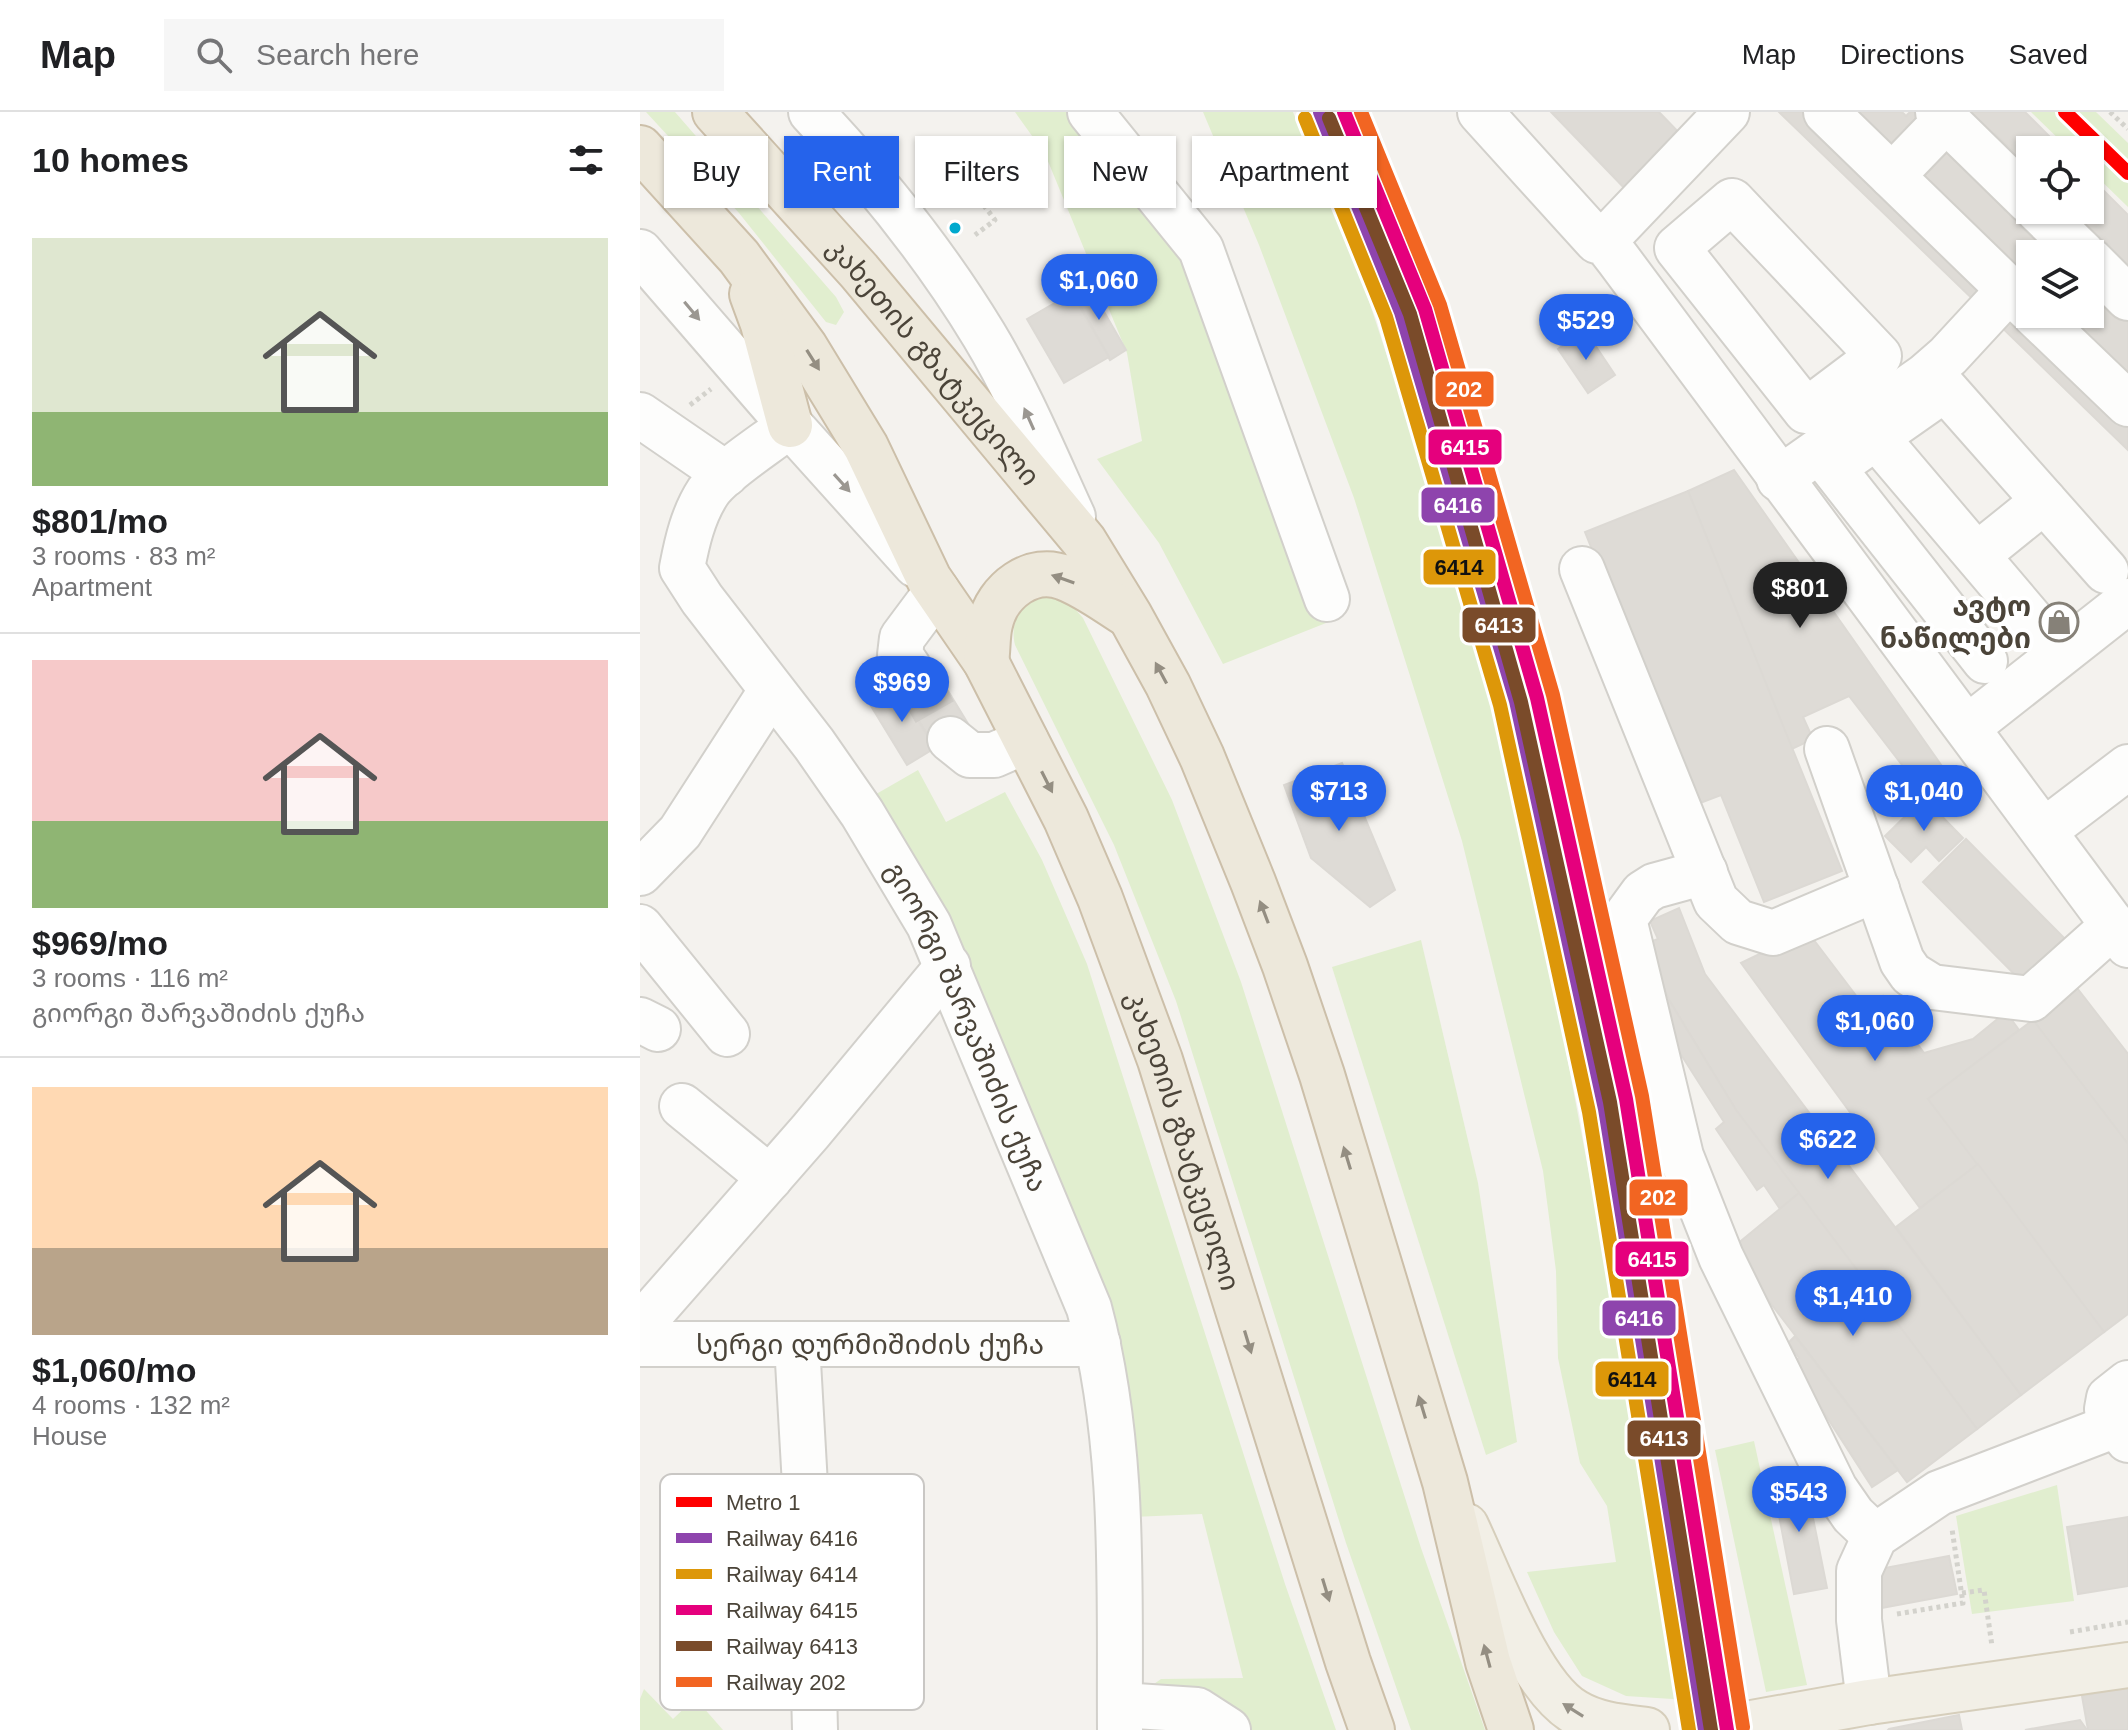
<!DOCTYPE html>
<meta charset="utf-8">
<style>
:root{--surface:#fff;--page:#f6f6f6;--text:#202124;--muted:#757577;--line:#e0e0e0;--accent:#2563eb}
body{margin:0;font-family:Arial,"Noto Sans Georgian",sans-serif;background:var(--page);color:var(--text);height:100vh;display:flex;flex-direction:column;font-size:30px;white-space:nowrap}
*{box-sizing:border-box;margin:0}
p{font-size:26px;color:var(--muted)}
.icon{flex:none;width:44px;height:44px;fill:none;stroke:currentColor;stroke-width:2;stroke-linecap:round;stroke-linejoin:round}
.map{position:relative;flex:1;overflow:hidden}
.panel{display:flex;flex-direction:column;background:var(--surface);width:640px}
.panel>*{flex:none}
.top-card{position:absolute;left:24px;top:24px;width:760px;height:72px;display:flex;gap:16px}
.fabs{position:absolute;left:1376px;top:24px;display:grid;gap:16px}
.fabs a{display:grid;place-items:center;width:88px;height:88px;border-radius:0px;background:var(--surface);box-shadow:0 2px 6px #0004;font-size:40px}
.price{position:absolute;translate:-50% -68px;padding:0 18px;border-radius:28px;background:var(--accent);color:#fff;font-size:26px;line-height:52px;filter:drop-shadow(0 2px 4px #0008)}
.price::after{content:'';position:absolute;left:50%;top:48px;width:24px;height:18px;margin-left:-12px;background:inherit;clip-path:polygon(0 0,100% 0,50% 100%)}
.price.current{background:#222;color:#fff}
ul{padding:0;list-style:none}
li{display:grid;align-content:center;gap:16px;height:424px;padding:0 32px}
li+li{border-top:2px solid var(--line)}
li span{display:grid;place-items:center;height:248px;border-radius:0px;color:#555}
li>.icon{margin-inline-start:auto}
span .icon{width:144px;height:144px;fill:#fffc;stroke-width:1}
li b{font-size:34px}
h2{display:flex;justify-content:space-between;align-items:center;height:96px;padding:0 32px;font-size:34px}
.chip{padding:0 28px;border-radius:0px;background:var(--surface);box-shadow:0 2px 6px #0004;font-size:28px;line-height:72px}
.chip.current{background:var(--accent);color:#fff}
header{display:flex;align-items:center;gap:48px;box-sizing:border-box;height:112px;padding:0 40px;background:var(--surface);border-bottom:2px solid var(--line)}
header strong{font-size:38px}
nav{display:flex;gap:44px;margin-inline-start:auto;font-size:28px}
.search{width:560px;height:72px;background:var(--page);display:flex;align-items:center;gap:20px;box-sizing:border-box;padding:0 28px;border-radius:0px;color:var(--muted);font-size:30px}
main{display:flex;flex:1;min-height:0}
.map>svg:first-child{display:block}
</style>
<header>
<strong>Map</strong>
<div class="search"><svg class="icon" aria-label="search" viewBox="0 0 24 24"><circle cx="10" cy="10" r="6"/><path d="M15 15l6 6"/></svg>Search here</div>
<nav><a>Map</a><a>Directions</a><a>Saved</a></nav>
</header>
<main>
<section class="panel">
<h2>10 homes<svg class="icon" aria-label="filters" viewBox="0 0 24 24"><path d="M4 7h16M4 17h16"/><circle cx="9" cy="7" r="2"/><circle cx="15" cy="17" r="2"/></svg></h2>
<ul>
<li><span style="background:linear-gradient(#dfe7d0 70%,#8fb573 0)"><svg class="icon" aria-label="home" viewBox="0 0 24 24"><path d="M3 11l9-7 9 7M6 9v11h12V9"/></svg></span><div><b>$801/mo</b><p>3 rooms · 83 m²</p><p>Apartment</p></div></li>
<li><span style="background:linear-gradient(#f6c9c9 65%,#8fb573 0)"><svg class="icon" aria-label="home" viewBox="0 0 24 24"><path d="M3 11l9-7 9 7M6 9v11h12V9"/></svg></span><div><b>$969/mo</b><p>3 rooms · 116 m²</p><p>გიორგი შარვაშიძის ქუჩა</p></div></li>
<li><span style="background:linear-gradient(#ffd9b3 65%,#b9a48a 0)"><svg class="icon" aria-label="home" viewBox="0 0 24 24"><path d="M3 11l9-7 9 7M6 9v11h12V9"/></svg></span><div><b>$1,060/mo</b><p>4 rooms · 132 m²</p><p>House</p></div></li>
</ul>
</section>
<div class="map">
<svg width="1488" height="1618" viewBox="0 0 1488 1618">
<rect width="100%" height="100%" fill="#f4f2ee"/>
<g fill="#e1eecf">
<path d="M 6,0 L 35,0 L 196,185 L 204,200 L 196,213 L 186,210 L 99,101 Z"/>
<path d="M 375,0 L 472,0 L 494,28 L 647,393 L 686,511 L 583,552 L 519,431 L 457,347 L 502,329 L 487,241 L 405,42 Z"/>
<path d="M 563,0 L 653,0 L 728,186 L 805,421 L 855,580 L 885,721 L 1048,1588 L 986,1584 L 942,1564 L 914,1520 L 887,1460 L 976,1450 L 967,1394 L 940,1351 L 918,1246 L 916,1159 L 903,1059 L 822,729 L 714,386 L 619,133 Z"/>
<path d="M 1391,0 L 1456,0 L 1488,31 L 1488,95 L 1450,58 L 1450,38 L 1430,38 Z"/>
<path d="M 404,484 L 427,488 L 443,506 L 532,688 L 601,870 L 781,1436 L 845,1618 L 771,1618 L 706,1431 L 536,889 L 474,733 L 375,533 C 369,507 382,494 404,484 Z"/>
<path d="M 278,658 L 306,710 L 365,680 L 402,748 L 447,852 L 645,1472 L 696,1618 L 493,1618 L 497,1584 L 521,1567 L 603,1566 L 562,1402 L 493,1405 L 470,1229 L 231,685 Z"/>
<path d="M 781,828 L 838,1071 L 877,1330 L 846,1343 L 692,855 Z"/>
<path d="M 1114,1329 L 1167,1573 L 1126,1580 L 1075,1338 Z"/>
<path d="M 1417,1373 L 1434,1489 L 1332,1502 L 1316,1404 Z"/>
<path d="M 4,1577 L 33,1607 L 55,1586 L 83,1618 L 0,1618 L 0,1587 Z"/>
</g>
<g fill="#dedbd6" stroke="#dcd9d4" stroke-width="2">
<path d="M 911,0 L 1019,0 L 1047,29 L 991,83 Z"/>
<path d="M 1139,0 L 1185,0 L 1358,181 L 1343,197 Z"/>
<path d="M 1202,0 L 1262,0 L 1266,4 L 1270,0 L 1283,0 L 1249,58 Z"/>
<path d="M 1316,0 L 1385,0 L 1423,38 L 1390,38 L 1390,73 L 1365,48 L 1373,39 L 1355,22 L 1347,30 Z"/>
<path d="M 1305,21 L 1386,99 L 1376,110 L 1407,139 L 1416,131 L 1427,142 L 1390,142 L 1390,184 L 1260,67 Z"/>
<path d="M 1450,65 L 1488,103 L 1488,169 L 1416,98 L 1450,98 Z"/>
<path d="M 1450,164 L 1488,201 L 1488,279 L 1399,202 L 1450,202 Z"/>
<path d="M 448,172 L 486,238 L 470,248 L 432,181 Z"/>
<path d="M 432,181 L 469,245 L 424,271 L 387,207 Z"/>
<path d="M 1371,182 L 1488,306 L 1488,338 L 1350,204 Z"/>
<path d="M 945,218 L 975,263 L 948,281 L 918,237 Z"/>
<path d="M 1094,358 L 1311,667 L 1289,688 L 1209,584 L 1163,605 L 1173,627 L 1152,637 L 1048,379 Z"/>
<path d="M 1048,379 L 1202,759 L 1124,790 L 1081,683 L 1055,693 L 945,420 Z"/>
<path d="M 291,551 L 330,615 L 295,636 L 256,572 Z"/>
<path d="M 256,572 L 295,636 L 267,653 L 228,589 Z"/>
<path d="M 702,651 L 755,778 L 730,795 L 671,746 L 644,673 Z"/>
<path d="M 1284,686 L 1323,726 L 1299,749 L 1286,735 L 1271,750 L 1245,724 Z"/>
<path d="M 1326,727 L 1437,839 L 1394,882 L 1283,770 Z"/>
<path d="M 1039,796 L 1065,862 L 1381,1283 L 1337,1317 L 1096,998 L 1029,888 L 1007,831 L 1018,827 L 1010,809 Z"/>
<path d="M 1167,819 L 1227,898 L 1243,884 L 1284,941 L 1333,927 L 1366,900 L 1379,918 L 1288,987 L 1338,1052 L 1280,1096 L 1101,851 Z"/>
<path d="M 1434,872 L 1488,942 L 1488,1032 L 1393,908 Z"/>
<path d="M 1029,888 L 1096,998 L 1159,1081 L 1140,1097 L 1124,1073 L 1117,1078 L 1076,1017 L 1084,1010 L 1012,897 Z"/>
<path d="M 1393,908 L 1488,1032 L 1488,1202 L 1464,1220 L 1288,987 Z"/>
<path d="M 1338,1052 L 1464,1220 L 1381,1283 L 1256,1115 Z"/>
<path d="M 1159,1081 L 1337,1317 L 1267,1370 L 1090,1138 Z"/>
<path d="M 1155,1224 L 1258,1358 L 1232,1375 L 1152,1251 L 1159,1246 L 1148,1231 Z"/>
<path d="M 1164,1361 L 1187,1476 L 1154,1482 L 1132,1367 Z"/>
<path d="M 1488,1405 L 1488,1474 L 1438,1482 L 1427,1415 Z"/>
<path d="M 1309,1444 L 1317,1482 L 1236,1497 L 1229,1459 Z"/>
<path d="M 1488,1575 L 1488,1618 L 1448,1618 L 1442,1584 Z"/>
<path d="M 1319,1603 L 1322,1618 L 1248,1618 L 1249,1617 Z"/>
<path d="M 1440,1608 L 1447,1618 L 1385,1618 Z"/>
</g>
<g fill="none" stroke-linecap="round" stroke-linejoin="round">
<path stroke="#d2cfca" stroke-width="44" stroke-dasharray="44 22" stroke-linecap="butt" d="M 273,562 L 310,627"/>
<defs>
<g id="minor">
<path d="M 171,0 C 236,69 295,142 344,223 C 379,281 405,344 433,405"/>
<path d="M 450,0 L 561,137 L 687,487"/>
<path d="M 840,0 L 957,129 L 964,129 L 978,147 L 1488,833"/>
<path d="M 1186,0 L 1390,198"/>
<path d="M 1298,0 L 1390,90"/>
<path d="M 1252,64 L 1306,8"/>
<path d="M 1092,89 L 1239,244 L 1166,299 L 1037,136 Z"/>
<path d="M 1398,98 L 1443,142"/>
<path d="M 964,129 L 1087,0"/>
<path d="M 0,140 L 150,313 L 276,453"/>
<path d="M 1450,148 L 1488,186"/>
<path d="M 1394,202 L 1488,292"/>
<path d="M 0,303 L 86,362"/>
<path id="s1" d="M 150,313 C 128,331 82,359 68,380 C 53,403 47,430 42,456 L 62,487 L 174,632 L 222,701 L 289,813 L 449,1196 C 486,1334 479,1477 480,1618"/>
<path d="M 1236,325 L 1399,517"/>
<path d="M 1196,327 L 1208,345 L 1305,277 L 1466,459"/>
<path d="M 1208,345 L 1193,356 L 1345,549"/>
<path d="M 1139,367 L 1285,264 L 1308,244 L 1369,178"/>
<path d="M 1337,443 L 1404,389"/>
<path d="M 942,457 L 1076,789 L 1098,810 L 1133,821 L 1237,777"/>
<path d="M 273,562 L 260,543 L 262,526 L 297,479"/>
<path d="M 1328,615 L 1488,489"/>
<path d="M 310,627 L 330,643 L 354,643 L 386,629"/>
<path d="M 1187,637 L 1262,849 L 1271,862 L 1292,875 L 1391,887 L 1474,813"/>
<path d="M 1404,719 L 1488,655"/>
<path d="M 1065,760 L 1014,774 L 1003,781 L 984,807 L 1041,1044 L 1081,1145 L 1195,1377 L 1213,1403 L 1235,1424"/>
<path d="M 0,761 L 40,720 L 131,579"/>
<path d="M 0,815 L 87,922"/>
<path d="M 0,908 L 18,917"/>
<path d="M 42,994 L 130,1066"/>
<path d="M 0,1214 L 170,1020 L 308,854"/>
<path id="s2" d="M 0,1232 L 458,1232"/>
<path d="M 157,1232 L 172,1497 L 175,1618"/>
<path d="M 1488,1271 L 1469,1286 L 1467,1297 L 1488,1328"/>
<path d="M 1229,1590 L 1219,1508 L 1219,1459 L 1235,1424 L 1299,1381 L 1476,1313"/>
<path d="M 480,1593 L 557,1598 L 588,1618"/>
</g>
<g id="major">
<path d="M 826,1414 C 850,1464 889,1573 935,1600 C 956,1613 983,1615 1007,1618"/>
<path d="M 1073,1618 L 1229,1590 L 1488,1553"/>
</g>
<g id="highway">
<path id="s3" d="M 75,0 L 219,159 L 444,429 L 490,504 L 528,573 L 562,645 L 613,770 L 645,854 L 682,963 L 805,1370 L 848,1550 L 871,1618"/>
<path id="s4" d="M 0,36 L 99,145 L 165,235 L 226,335 L 289,467 L 346,550 L 426,707 L 460,786 L 520,948 L 708,1550 L 732,1618"/>
<path d="M 112,182 L 123,212 L 150,313"/>
<path d="M 346,550 C 348,538 347,524 350,512 C 357,479 392,452 425,466 C 446,474 466,489 485,501"/>
</g>
</defs>
<use href="#minor" stroke="#d2d0cb" stroke-width="48"/>
<use href="#major" stroke="#d6cebb" stroke-width="48"/>
<use href="#highway" stroke="#ccbfa9" stroke-width="48"/>
<g stroke="#d3d2cc" stroke-width="5" stroke-dasharray="4 4" stroke-linecap="butt">
<path d="M 1470,0 L 1488,17"/>
<path d="M 293,87 L 322,65 L 355,108 L 335,123"/>
<path d="M 50,293 L 71,277"/>
<path d="M 1322,1481 L 1344,1478 L 1352,1534"/>
<path d="M 1257,1502 L 1323,1491 L 1312,1417"/>
<path d="M 1430,1520 L 1488,1510"/>
</g>
<use href="#minor" stroke="#fdfdfc" stroke-width="44"/>
<use href="#major" stroke="#f2efe6" stroke-width="44"/>
<use href="#highway" stroke="#ede8db" stroke-width="44"/>
<defs>
<path id="rail-1" d="M 680,0 L 761,200 L 876,589 L 965,997 L 1065,1618"/>
<path id="rail-2" d="M 665,6 L 746,205 L 860,593 L 949,1000 L 1049,1618"/>
<path id="rail-3" d="M 704,0 L 785,197 L 897,586 L 986,987 L 1087,1618"/>
<path id="rail-4" d="M 689,6 L 770,202 L 881,590 L 970,990 L 1071,1618"/>
<path id="rail-5" d="M 721,0 L 800,193 L 913,583 L 1002,984 L 1103,1615"/>
</defs>
<use href="#rail-1" stroke="#fff" stroke-width="20"/>
<use href="#rail-2" stroke="#fff" stroke-width="20"/>
<use href="#rail-3" stroke="#fff" stroke-width="20"/>
<use href="#rail-4" stroke="#fff" stroke-width="20"/>
<use href="#rail-5" stroke="#fff" stroke-width="20"/>
<use href="#rail-1" stroke="#8e44ad" stroke-width="14"/>
<use href="#rail-2" stroke="#dd9709" stroke-width="14"/>
<use href="#rail-3" stroke="#e5007d" stroke-width="14"/>
<use href="#rail-4" stroke="#7a4b2a" stroke-width="14"/>
<use href="#rail-5" stroke="#f26522" stroke-width="14"/>
<defs>
<path id="metro-1" d="M 1425,0 L 1488,61"/>
</defs>
<use href="#metro-1" stroke="#fff" stroke-width="20"/>
<use href="#metro-1" stroke="#f00" stroke-width="14"/>
</g>
<defs><path id="oneway-solid" d="M-6-.8H1V-3.2L6.5 0L1 3.2V.8H-6Z" transform="scale(2)"/></defs>
<g fill="#9b9791">
<use href="#oneway-solid" transform="translate(52 199) rotate(50)"/>
<use href="#oneway-solid" transform="translate(389 307) rotate(-114)"/>
<use href="#oneway-solid" transform="translate(202 371) rotate(48)"/>
</g>
<g fill="#948e82">
<use href="#oneway-solid" transform="translate(173 248) rotate(58)"/>
<use href="#oneway-solid" transform="translate(423 467) rotate(-161)"/>
<use href="#oneway-solid" transform="translate(521 561) rotate(-118)"/>
<use href="#oneway-solid" transform="translate(407 670) rotate(63)"/>
<use href="#oneway-solid" transform="translate(624 800) rotate(-111)"/>
<use href="#oneway-solid" transform="translate(707 1046) rotate(-107)"/>
<use href="#oneway-solid" transform="translate(608 1230) rotate(73)"/>
<use href="#oneway-solid" transform="translate(782 1295) rotate(-107)"/>
<use href="#oneway-solid" transform="translate(686 1478) rotate(73)"/>
<use href="#oneway-solid" transform="translate(847 1544) rotate(-105)"/>
</g>
<use fill="#969187" href="#oneway-solid" transform="translate(933 1598) rotate(-148)"/>
<defs>
<symbol id="shop-ring" viewBox="-11 -11 22 22"><circle r="9.5" fill="#fff" stroke="#868178" stroke-width="1.5"/><path d="M-5-2.5h2.3a2.7 3.5 0 0 1 5.4 0H5L5.5 6h-11ZM-1.5-2.5h3a1.5 2.3 0 0 0-3 0Z" fill="#868178"/></symbol>
</defs>
<g fill-rule="evenodd">
<use href="#shop-ring" x="1397" y="488" width="44" height="44"/>
</g>
<circle fill="#00a9ce" stroke="#fff" stroke-width="3" cx="315" cy="116" r="7"/>
<g text-anchor="middle" stroke-width="8" stroke-linejoin="round" paint-order="stroke">
<g font-size="28" fill="#4b4439" stroke="#fff">
<text dy="10" stroke="none"><textPath href="#s3" startOffset="332">კახეთის გზატკეცილი</textPath></text>
<text dy="10" stroke="none"><textPath href="#s1" startOffset="730">გიორგი შარვაშიძის ქუჩა</textPath></text>
<text dy="10" stroke="none"><textPath href="#s4" startOffset="1142">კახეთის გზატკეცილი</textPath></text>
<text dy="10" stroke="none"><textPath href="#s2" startOffset="230">სერგი დურმიშიძის ქუჩა</textPath></text>
</g>
<g font-size="28" font-weight="bold" fill="#4b4439" stroke="#fff" text-anchor="end">
<text x="1391" y="504">ავტო<tspan x="1391" dy="32">ნაწილები</tspan></text>
</g>
</g>
<rect x="20" y="1362" width="264" height="236" rx="12" fill="#fff" stroke="#c9c7c4" stroke-width="2"/>
<rect x="36" y="1385" width="36" height="10" fill="#f00"/>
<rect x="36" y="1421" width="36" height="10" fill="#8e44ad"/>
<rect x="36" y="1457" width="36" height="10" fill="#dd9709"/>
<rect x="36" y="1493" width="36" height="10" fill="#e5007d"/>
<rect x="36" y="1529" width="36" height="10" fill="#7a4b2a"/>
<rect x="36" y="1565" width="36" height="10" fill="#f26522"/>
<g font-size="22" fill="#4b4439">
<text x="86" y="1398">Metro 1</text>
<text x="86" y="1434">Railway 6416</text>
<text x="86" y="1470">Railway 6414</text>
<text x="86" y="1506">Railway 6415</text>
<text x="86" y="1542">Railway 6413</text>
<text x="86" y="1578">Railway 202</text>
</g>
<g stroke="#fff" stroke-width="3">
<rect x="794" y="258" width="61" height="38" rx="8" fill="#f26522"/>
<rect x="787" y="316" width="76" height="38" rx="8" fill="#e5007d"/>
<rect x="780" y="374" width="76" height="38" rx="8" fill="#8e44ad"/>
<rect x="782" y="436" width="75" height="38" rx="8" fill="#dd9709"/>
<rect x="821" y="494" width="76" height="38" rx="8" fill="#7a4b2a"/>
<rect x="988" y="1066" width="61" height="39" rx="8" fill="#f26522"/>
<rect x="974" y="1128" width="76" height="38" rx="8" fill="#e5007d"/>
<rect x="961" y="1187" width="76" height="38" rx="8" fill="#8e44ad"/>
<rect x="954" y="1248" width="76" height="38" rx="8" fill="#dd9709"/>
<rect x="986" y="1307" width="76" height="39" rx="8" fill="#7a4b2a"/>
</g>
<g font-size="22" text-anchor="middle" font-weight="bold" fill="#fff">
<text x="824" y="285">202</text>
<text x="825" y="343">6415</text>
<text x="818" y="401">6416</text>
<text x="859" y="521">6413</text>
<text x="1018" y="1093">202</text>
<text x="1012" y="1155">6415</text>
<text x="999" y="1214">6416</text>
<text x="1024" y="1334">6413</text>
</g>
<g font-size="22" text-anchor="middle" font-weight="bold" fill="#111">
<text x="819" y="463">6414</text>
<text x="992" y="1275">6414</text>
</g>
</svg>
<div class="fabs">
<a><svg class="icon" aria-label="locate" viewBox="0 0 24 24"><circle cx="12" cy="12" r="6"/><path d="M12 2v4M12 18v4M2 12h4M18 12h4"/></svg></a>
<a><svg class="icon" aria-label="layers" viewBox="0 0 24 24"><path d="M12 4l9 5-9 5-9-5zM3 14l9 5 9-5"/></svg></a>
</div>
<b class="price" style="left:459px;top:210px">$1,060</b>
<b class="price" style="left:946px;top:250px">$529</b>
<b class="price current" style="left:1160px;top:518px">$801</b>
<b class="price" style="left:262px;top:612px">$969</b>
<b class="price" style="left:699px;top:721px">$713</b>
<b class="price" style="left:1284px;top:721px">$1,040</b>
<b class="price" style="left:1235px;top:951px">$1,060</b>
<b class="price" style="left:1188px;top:1069px">$622</b>
<b class="price" style="left:1213px;top:1226px">$1,410</b>
<b class="price" style="left:1159px;top:1422px">$543</b>
<div class="top-card">
<a class="chip">Buy</a>
<a class="chip current">Rent</a>
<a class="chip">Filters</a>
<a class="chip">New</a>
<a class="chip">Apartment</a>
</div>
</div>
</main>
